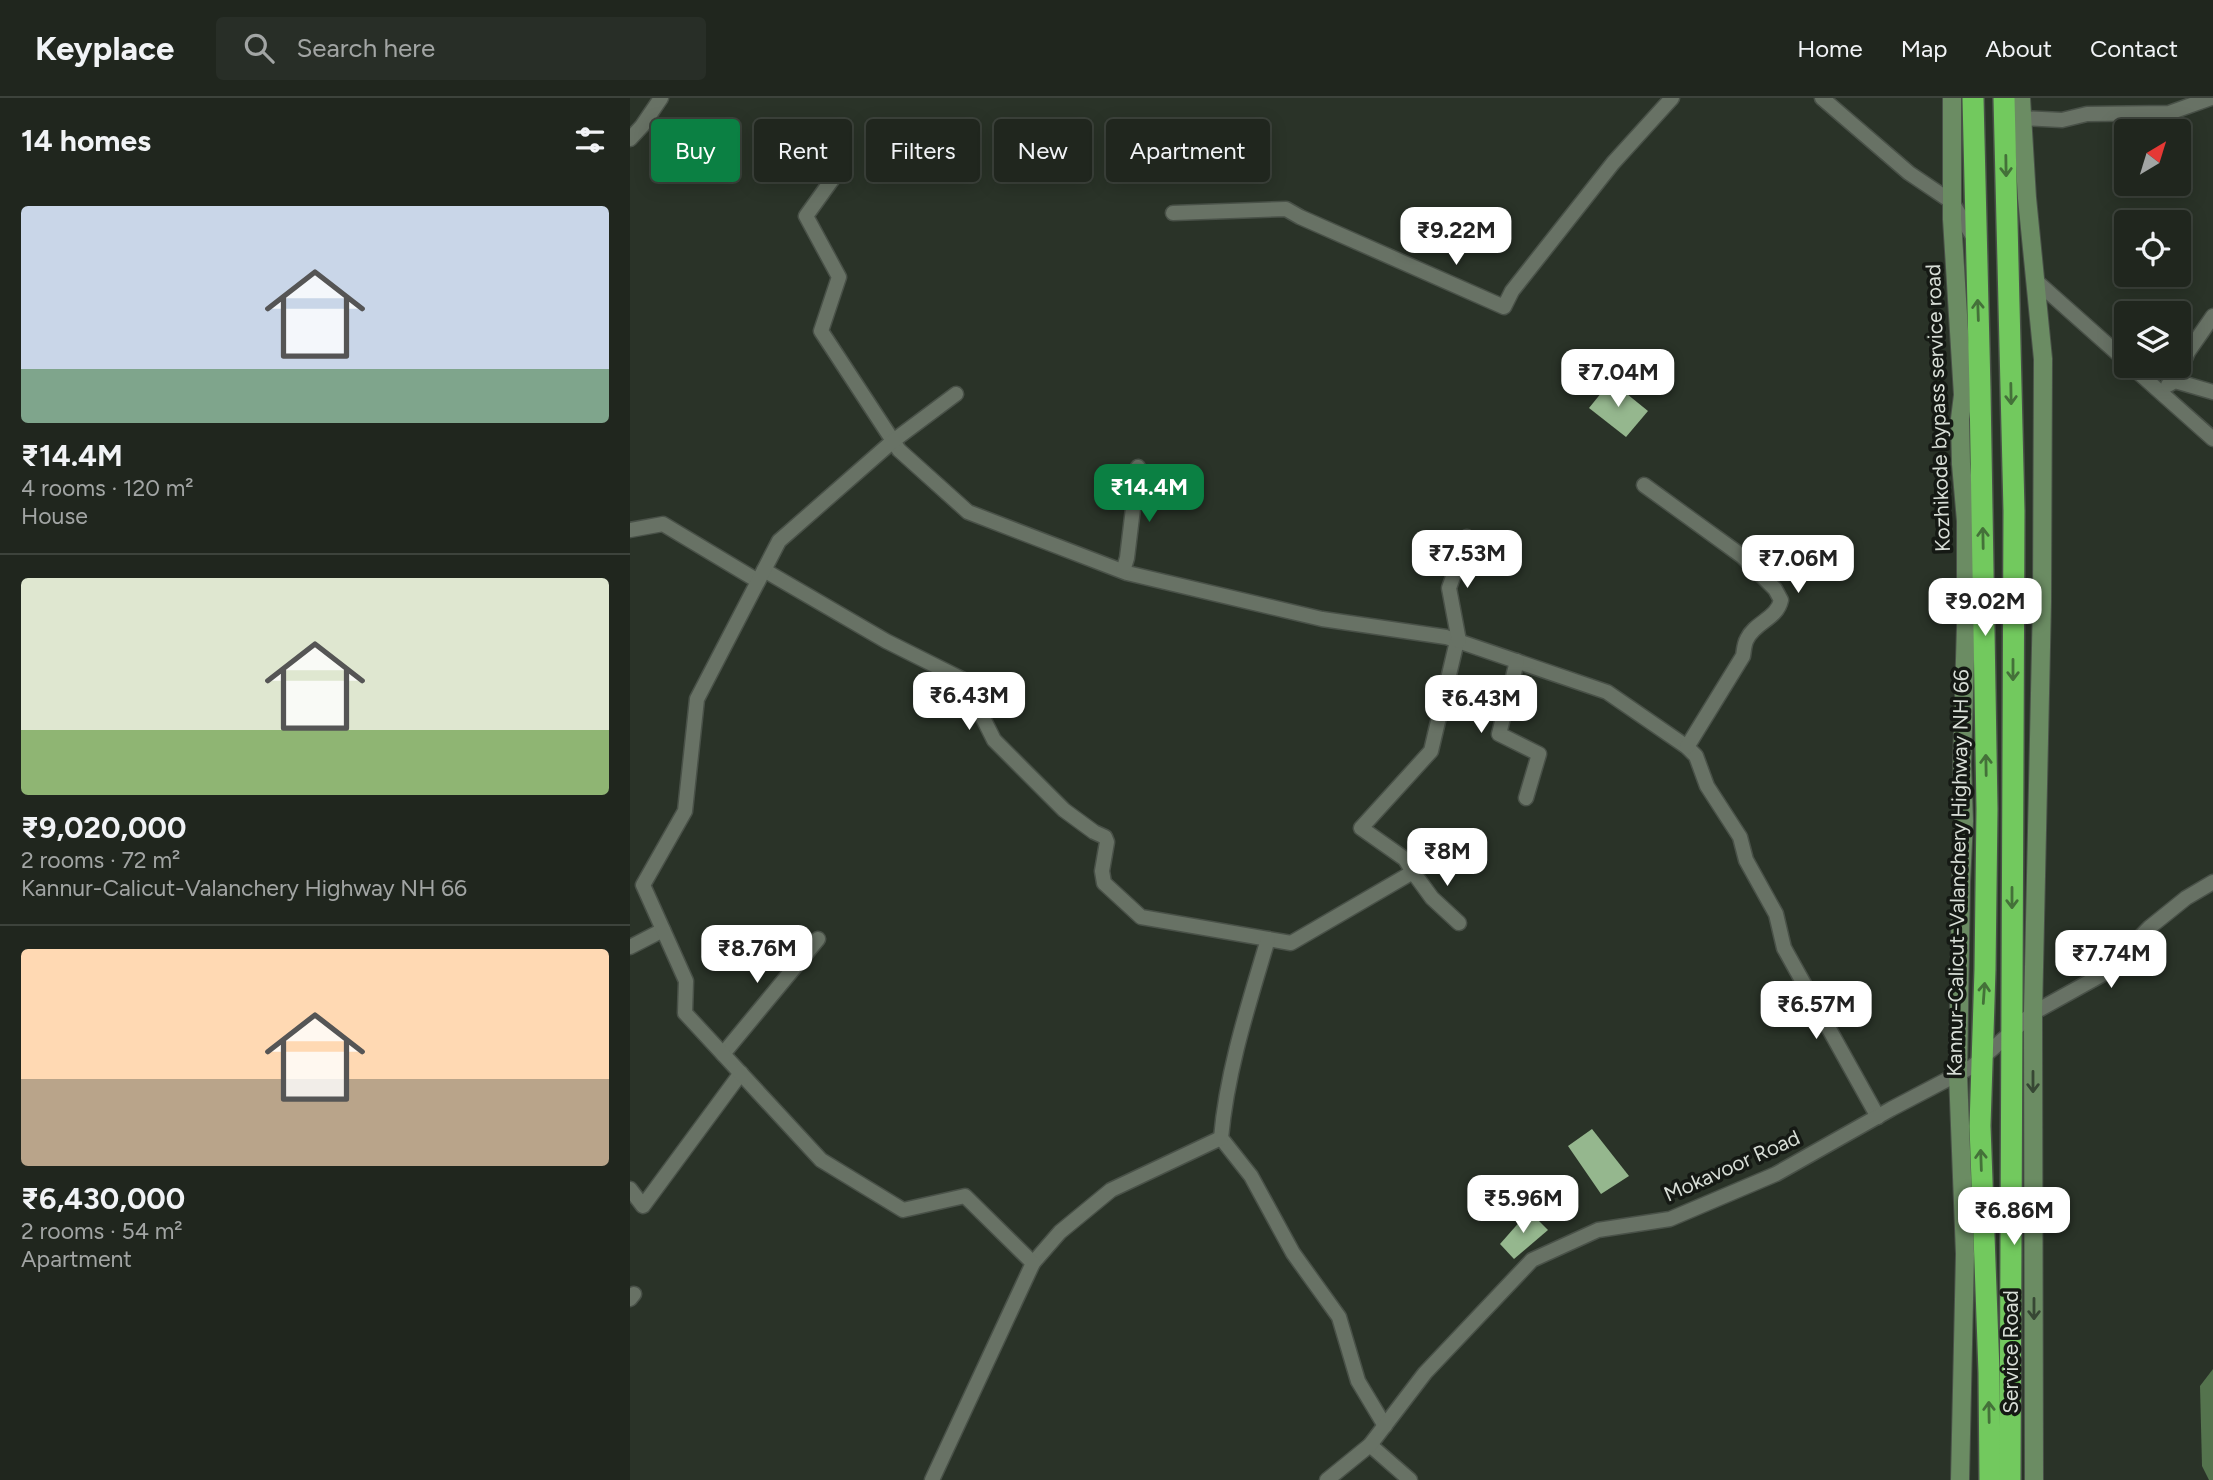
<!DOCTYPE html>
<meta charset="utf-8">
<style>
:root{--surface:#20261e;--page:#282e27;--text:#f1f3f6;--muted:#a2a5a4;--line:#3d433c;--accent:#0b8043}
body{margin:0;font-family:Figtree,sans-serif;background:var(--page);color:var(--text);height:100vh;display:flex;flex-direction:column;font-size:26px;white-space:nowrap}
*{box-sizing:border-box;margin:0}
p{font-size:23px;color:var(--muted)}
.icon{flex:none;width:38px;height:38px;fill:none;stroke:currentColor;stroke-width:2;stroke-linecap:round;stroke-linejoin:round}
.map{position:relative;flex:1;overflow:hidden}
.panel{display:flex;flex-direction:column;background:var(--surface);width:630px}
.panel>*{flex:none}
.banner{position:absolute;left:21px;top:21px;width:665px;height:63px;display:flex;gap:14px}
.needle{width:46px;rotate:38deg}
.buttons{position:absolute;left:1484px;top:21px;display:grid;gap:14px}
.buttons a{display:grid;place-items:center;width:77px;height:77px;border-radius:7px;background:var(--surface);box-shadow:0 4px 18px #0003,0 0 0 2px var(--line);font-size:35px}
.price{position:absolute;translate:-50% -60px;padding:0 16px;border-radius:14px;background:#fff;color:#222;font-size:23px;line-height:46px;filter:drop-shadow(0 2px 4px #0008)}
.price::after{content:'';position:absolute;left:50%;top:42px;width:21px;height:16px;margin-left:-10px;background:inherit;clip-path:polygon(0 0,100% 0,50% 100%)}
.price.on{background:var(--accent);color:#fff}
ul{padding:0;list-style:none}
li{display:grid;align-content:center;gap:14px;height:371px;padding:0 21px}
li+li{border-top:2px solid var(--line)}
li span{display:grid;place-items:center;height:217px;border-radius:7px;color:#555}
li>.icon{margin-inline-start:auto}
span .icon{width:126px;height:126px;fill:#fffc;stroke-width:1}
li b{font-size:30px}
h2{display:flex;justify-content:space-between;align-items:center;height:84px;padding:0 21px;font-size:30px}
.pill{padding:0 24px;border-radius:7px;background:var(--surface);box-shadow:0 4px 18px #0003,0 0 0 2px var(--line);font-size:24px;line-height:63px}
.pill.on{background:var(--accent);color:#fff}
header{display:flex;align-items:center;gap:42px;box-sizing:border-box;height:98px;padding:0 35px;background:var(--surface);border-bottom:2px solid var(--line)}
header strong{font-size:33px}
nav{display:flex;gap:38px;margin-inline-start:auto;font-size:24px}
.search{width:490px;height:63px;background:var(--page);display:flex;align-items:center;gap:18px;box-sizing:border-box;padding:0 24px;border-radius:7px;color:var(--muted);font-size:26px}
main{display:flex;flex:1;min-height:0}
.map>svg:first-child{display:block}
</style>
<header>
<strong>Keyplace</strong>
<div class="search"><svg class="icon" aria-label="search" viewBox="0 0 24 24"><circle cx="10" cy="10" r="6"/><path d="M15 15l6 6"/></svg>Search here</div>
<nav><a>Home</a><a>Map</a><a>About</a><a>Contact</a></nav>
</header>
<main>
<section class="panel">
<h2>14 homes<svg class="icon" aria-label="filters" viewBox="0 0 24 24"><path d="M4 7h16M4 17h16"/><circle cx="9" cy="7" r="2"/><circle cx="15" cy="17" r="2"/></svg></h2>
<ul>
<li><span style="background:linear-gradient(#c9d6e8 75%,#7fa58c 0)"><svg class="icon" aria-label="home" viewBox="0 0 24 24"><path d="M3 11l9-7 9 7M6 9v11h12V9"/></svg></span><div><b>₹14.4M</b><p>4 rooms · 120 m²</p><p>House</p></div></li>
<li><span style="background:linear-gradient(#dfe7d0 70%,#8fb573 0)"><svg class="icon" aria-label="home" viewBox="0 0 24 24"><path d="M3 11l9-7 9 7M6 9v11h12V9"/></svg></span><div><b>₹9,020,000</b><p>2 rooms · 72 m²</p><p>Kannur-Calicut-Valanchery Highway NH 66</p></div></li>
<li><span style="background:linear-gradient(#ffd9b3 60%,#b9a48a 0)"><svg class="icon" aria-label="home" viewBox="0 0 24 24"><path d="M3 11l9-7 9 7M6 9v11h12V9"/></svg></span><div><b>₹6,430,000</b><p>2 rooms · 54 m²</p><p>Apartment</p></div></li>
</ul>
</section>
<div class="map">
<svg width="1583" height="1382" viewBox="0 0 1583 1382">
<rect width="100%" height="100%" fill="#2a3328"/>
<path fill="#54734d" d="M 1583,1271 L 1583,1382 L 1579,1382 L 1572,1368 L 1570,1288 Z"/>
<g fill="#95b78e">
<path d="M 981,283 L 1018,313 L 996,339 L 959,310 Z"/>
<path d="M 962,1031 L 999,1078 L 971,1096 L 938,1048 Z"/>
<path d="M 899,1113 L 918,1132 L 884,1161 L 870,1146 Z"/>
</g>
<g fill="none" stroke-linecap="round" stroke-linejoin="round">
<defs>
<g id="street">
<path d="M 1192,0 L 1279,75 L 1322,104 L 1345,142"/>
<path d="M 1391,20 L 1432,22 L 1457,16 L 1539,15 L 1581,0"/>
<path d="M 0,41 L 12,28 L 31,0"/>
<path d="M 209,72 L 176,118 L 209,179 L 191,233 L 269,352 L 338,414 L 497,475 L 692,521 L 816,539 L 977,594 L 1057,649 L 1066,658 L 1077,688 L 1110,739 L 1116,762 L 1146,816 L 1154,850 L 1248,1019"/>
<path d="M 543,115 L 656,111 L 670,119 L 874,209 L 882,193 L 983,65 L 1042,0"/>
<path d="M 1405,182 L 1496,263"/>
<path d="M 1501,268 L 1583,341"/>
<path d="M 1545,283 L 1558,254 L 1583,218"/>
<path d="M 1538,287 L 1545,283 L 1583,294"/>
<path d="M 1014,387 L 1112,458 L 1145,491 L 1151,502 C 1147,521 1125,524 1117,541 C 1114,546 1114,553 1113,558 L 1057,649"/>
<path d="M 0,432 L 33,426 L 128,483"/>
<path d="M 134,472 L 256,543 L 334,582 L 364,642 L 434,712 L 464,734 L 475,739 L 477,744 L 472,773 L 474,785 L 511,819 L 661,845 L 783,774 L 775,761 L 731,730 L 801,653 L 827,543"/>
<path d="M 493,473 L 497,460 L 508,369"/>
<path d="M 829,543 L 819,490 L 837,439"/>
<path d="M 887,563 L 869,636 L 909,656 L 896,700"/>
<path d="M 783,774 L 802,800 L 829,825"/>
<path d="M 638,841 C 619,905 597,972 591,1040 L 621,1078 L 663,1155 L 709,1219 L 728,1283 L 755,1328"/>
<path d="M 0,849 L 33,832"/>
<path d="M 93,956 L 188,841"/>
<path d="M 0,1091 L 13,1108 L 111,975"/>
<path d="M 403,1165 L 430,1134 L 481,1092 L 591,1040"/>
<path d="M 0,1201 L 4,1196"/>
<path d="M 740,1347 L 780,1382"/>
<path d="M 302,1382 L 403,1165 L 335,1098 L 273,1112 L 191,1062 L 55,915 L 56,883 L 13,787 L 55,713 L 67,601 L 149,443 L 263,343 L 326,296"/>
<path d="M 697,1382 L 740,1347 L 795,1275 L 902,1162 L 968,1132 L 1040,1121 L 1146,1076 L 1261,1011 L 1343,968 L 1403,915 L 1475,875 L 1520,829 L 1556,800 L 1583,784"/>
</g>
<g id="secondary">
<path d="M 1322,0 L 1322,121 L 1333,297 L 1330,321 L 1331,366 L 1336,423 L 1336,527 L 1332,666 L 1334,723 L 1331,784 L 1328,976 L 1335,1156 L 1330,1382"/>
<path d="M 1391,0 L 1397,100 L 1413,261 L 1412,504 L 1403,915 L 1404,1382"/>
</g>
<g id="highway">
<path d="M 1343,0 L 1350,292 L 1357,711 L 1355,872 L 1350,1028 L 1359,1274 L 1360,1382"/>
<path d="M 1374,0 L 1384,413 L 1380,1382"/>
</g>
</defs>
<use href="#street" stroke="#495148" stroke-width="17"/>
<use href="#secondary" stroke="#495148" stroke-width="20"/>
<use href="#highway" stroke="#495148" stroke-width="24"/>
<use href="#street" stroke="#687265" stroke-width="14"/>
<use href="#secondary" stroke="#6b8c63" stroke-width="18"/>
<use href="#highway" stroke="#72c95e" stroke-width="21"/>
</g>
<defs><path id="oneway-shaft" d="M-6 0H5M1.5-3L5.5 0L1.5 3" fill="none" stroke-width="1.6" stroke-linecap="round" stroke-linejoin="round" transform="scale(1.75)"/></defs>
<g stroke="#447139">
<use href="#oneway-shaft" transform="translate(1376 68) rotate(89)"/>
<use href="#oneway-shaft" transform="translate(1348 212) rotate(-92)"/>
<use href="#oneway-shaft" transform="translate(1381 296) rotate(89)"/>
<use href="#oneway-shaft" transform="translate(1353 440) rotate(-91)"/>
<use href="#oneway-shaft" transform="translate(1383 572) rotate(90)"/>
<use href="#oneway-shaft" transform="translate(1356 667) rotate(-91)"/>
<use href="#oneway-shaft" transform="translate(1382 800) rotate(90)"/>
<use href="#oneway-shaft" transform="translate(1354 895) rotate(-86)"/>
<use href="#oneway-shaft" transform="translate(1351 1062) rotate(-92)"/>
<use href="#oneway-shaft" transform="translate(1359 1314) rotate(-91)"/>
</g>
<g stroke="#374734">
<use href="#oneway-shaft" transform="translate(1403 984) rotate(90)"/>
<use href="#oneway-shaft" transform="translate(1404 1211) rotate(90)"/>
</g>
<g text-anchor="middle" stroke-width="7" stroke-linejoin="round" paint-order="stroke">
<g font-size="21" fill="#d8ded7" stroke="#151914">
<text transform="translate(1308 310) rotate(-92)" y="7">Kozhikode bypass service road</text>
<text transform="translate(1328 775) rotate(-89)" y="7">Kannur-Calicut-Valanchery Highway NH 66</text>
<text transform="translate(1102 1068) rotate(-24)" y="7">Mokavoor Road</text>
<text transform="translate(1381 1254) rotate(-90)" y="7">Service Road</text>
</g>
</g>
</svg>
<div class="buttons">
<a><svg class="needle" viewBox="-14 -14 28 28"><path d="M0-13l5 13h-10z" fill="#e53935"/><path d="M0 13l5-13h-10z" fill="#a2a5a4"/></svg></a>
<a><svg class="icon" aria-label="locate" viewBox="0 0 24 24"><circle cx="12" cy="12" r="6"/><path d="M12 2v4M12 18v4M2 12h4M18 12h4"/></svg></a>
<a><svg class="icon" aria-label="layers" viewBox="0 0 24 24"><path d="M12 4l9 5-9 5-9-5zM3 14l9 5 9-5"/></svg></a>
</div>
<b class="price" style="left:826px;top:169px">₹9.22M</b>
<b class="price" style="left:988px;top:311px">₹7.04M</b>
<b class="price on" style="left:519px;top:426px">₹14.4M</b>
<b class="price" style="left:837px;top:492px">₹7.53M</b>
<b class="price" style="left:1168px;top:497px">₹7.06M</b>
<b class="price" style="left:1355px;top:540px">₹9.02M</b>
<b class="price" style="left:339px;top:634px">₹6.43M</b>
<b class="price" style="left:851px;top:637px">₹6.43M</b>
<b class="price" style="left:817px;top:790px">₹8M</b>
<b class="price" style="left:127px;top:887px">₹8.76M</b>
<b class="price" style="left:1481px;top:892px">₹7.74M</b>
<b class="price" style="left:1186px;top:943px">₹6.57M</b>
<b class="price" style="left:893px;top:1137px">₹5.96M</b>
<b class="price" style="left:1384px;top:1149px">₹6.86M</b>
<div class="banner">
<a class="pill on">Buy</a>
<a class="pill">Rent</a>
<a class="pill">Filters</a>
<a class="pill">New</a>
<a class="pill">Apartment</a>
</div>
</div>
</main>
